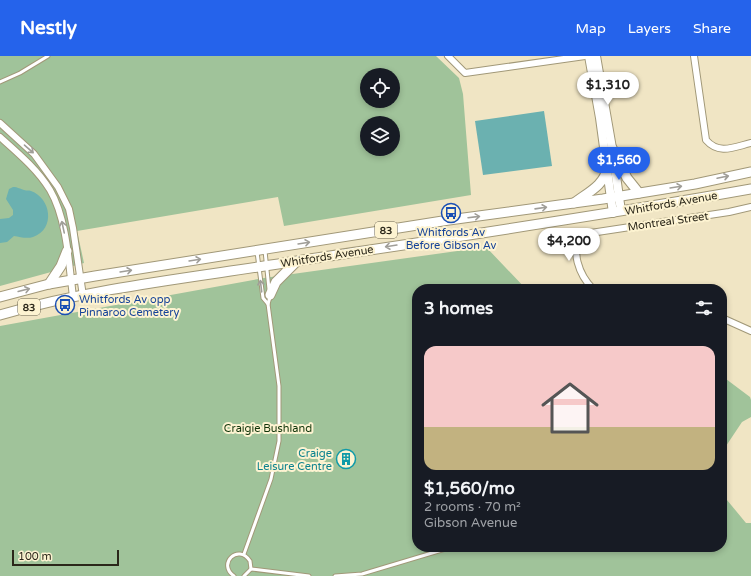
<!DOCTYPE html>
<meta charset="utf-8">
<style>
:root{--surface:#171b24;--page:#20242c;--text:#f1f3f6;--muted:#9ea1a6;--accent:#2563eb}
body{margin:0;font-family:"Varela Round",sans-serif;background:var(--page);color:var(--text);height:100vh;display:flex;flex-direction:column;font-size:15px;white-space:nowrap}
*{box-sizing:border-box;margin:0}
p{font-size:13px;color:var(--muted)}
.icon{flex:none;width:22px;height:22px;fill:none;stroke:currentColor;stroke-width:2;stroke-linecap:round;stroke-linejoin:round}
.map{position:relative;flex:1;overflow:hidden}
.panel{position:absolute;left:412px;top:228px;width:315px;height:268px;display:flex;flex-direction:column;background:var(--surface);border-radius:16px;box-shadow:0 2px 6px #0003}
.panel>*{flex:none}
.fabs{position:absolute;left:360px;top:12px;display:grid;gap:8px}
.fabs a{display:grid;place-items:center;width:40px;height:40px;border-radius:50%;background:var(--surface);box-shadow:0 2px 6px #0003;font-size:20px}
.scale{position:absolute;left:12px;bottom:10px;width:107px;box-sizing:border-box;padding-left:4px;border:2px solid #2b271a;border-top:0;font-size:11px;line-height:14px;white-space:nowrap;color:#2b271a;-webkit-text-stroke:3px #fdf3d1;paint-order:stroke}
.price{position:absolute;translate:-50% -34px;padding:0 9px;border-radius:14px;background:#fff;color:#222;font-size:13px;line-height:26px;filter:drop-shadow(0 1px 2px #0008)}
.price::after{content:'';position:absolute;left:50%;top:24px;width:12px;height:9px;margin-left:-6px;background:inherit;clip-path:polygon(0 0,100% 0,50% 100%)}
.price.on{background:var(--accent);color:#fff}
ul{padding:0;list-style:none}
li{display:grid;align-content:center;gap:8px;height:212px;padding:0 12px}
li span{display:grid;place-items:center;height:124px;border-radius:12px;color:#555}
li>.icon{margin-inline-start:auto}
span .icon{width:72px;height:72px;fill:#fffc;stroke-width:1}
li b{font-size:17px}
h2{display:flex;justify-content:space-between;align-items:center;height:48px;padding:0 12px;font-size:17px}
header{display:flex;align-items:center;gap:24px;box-sizing:border-box;height:56px;padding:0 20px;background:var(--accent);color:#fff}
header strong{font-size:19px}
nav{display:flex;gap:22px;margin-inline-start:auto;font-size:14px}
.map>svg:first-child{display:block}
</style>
<header>
<strong>Nestly</strong>
<nav><a>Map</a><a>Layers</a><a>Share</a></nav>
</header>
<div class="map">
<svg width="751" height="520" viewBox="0 0 751 520">
<rect width="100%" height="100%" fill="#f0e5c4"/>
<g fill="#a0c39a" fill-rule="evenodd">
<path d="M 0,0 L 436,0 L 459,22 L 463,38 L 471,139 L 284,170 L 278,141 L 77,175 L 84,207 L 0,230 ZM 367,19 L 393,19 L 393,45 L 367,45 ZM 367,67 L 393,67 L 393,93 L 367,93 Z"/>
<path d="M 486,191 L 526,233 L 417,233 L 417,491 L 722,491 L 722,438 L 746,467 L 751,467 L 751,520 L 0,520 L 0,270 L 264,222 Z"/>
<path d="M 722,320 L 750,341 L 751,344 L 751,361 L 742,366 L 722,396 Z"/>
</g>
<g fill="#6bb1b0">
<path d="M 544,55 L 552,110 L 483,119 L 475,65 Z"/>
<path d="M 13,131 C 18,131 20,133 24,134 C 27,135 29,134 31,135 C 51,142 56,173 33,181 C 27,183 20,181 14,180 L 7,186 L 0,187 L 0,163 L 9,162 L 13,159 L 13,154 L 6,143 L 9,133 Z"/>
</g>
<g fill="none" stroke-linecap="round" stroke-linejoin="round">
<defs>
<g id="lane">
<path d="M 0,26 L 20,17 L 48,0"/>
<path d="M 265,195 L 269,233"/>
<path d="M 257,196 L 263,242 L 268,248"/>
<path d="M 244,498 L 271,423 L 279,385 L 279,330 L 268,248 L 270,241"/>
<path d="M 251,513 L 309,520"/>
<path d="M 234,520 C 217,508 238,487 250,505 L 251,513 L 244,520"/>
<path d="M 335,520 L 362,518 L 452,491"/>
</g>
<g id="street">
<path d="M 448,0 L 465,17 L 585,0"/>
<path d="M 694,0 L 706,84 C 719,99 734,91 751,87"/>
<path d="M 0,67 L 34,98 L 58,131 L 69,153 L 73,172 L 83,240"/>
<path d="M 0,81 C 18,97 38,114 50,134 C 67,163 69,209 73,241"/>
<path d="M 593,233 C 580,220 568,193 584,178 L 729,156 L 751,151"/>
<path d="M 722,262 L 751,275"/>
</g>
<g id="secondary">
<path d="M 589,0 L 600,62 L 613,157"/>
<path d="M 596,0 L 612,92 L 621,155"/>
</g>
<g id="primary">
<path d="M 612,92 L 627,122 L 639,137"/>
<path d="M 574,147 C 587,137 605,129 607,112"/>
<path d="M 49,228 L 61,210 L 67,195"/>
<path d="M 270,239 L 276,226 L 296,206"/>
<path d="M 0,241 L 49,228 L 95,220 L 449,164 L 603,143 L 695,128 L 751,116"/>
<path d="M 0,259 C 96,231 198,221 297,205 C 449,182 600,160 751,133"/>
</g>
</defs>
<use href="#lane" stroke="#a19878" stroke-width="5"/>
<use href="#street" stroke="#a19878" stroke-width="8"/>
<use href="#secondary" stroke="#a19878" stroke-width="10"/>
<use href="#primary" stroke="#a19878" stroke-width="11"/>
<use href="#lane" stroke="#fff" stroke-width="3"/>
<use href="#street" stroke="#fff" stroke-width="6"/>
<use href="#secondary" stroke="#fff" stroke-width="8"/>
<use href="#primary" stroke="#fff" stroke-width="9"/>
</g>
<defs><path id="oneway-shaft" d="M-6 0H5M1.5-3L5.5 0L1.5 3" fill="none" stroke-width="1.6" stroke-linecap="round" stroke-linejoin="round"/></defs>
<g stroke="#a09e98">
<use href="#oneway-shaft" transform="translate(29 93) rotate(41)"/>
<use href="#oneway-shaft" transform="translate(723 121) rotate(-12)"/>
<use href="#oneway-shaft" transform="translate(676 131) rotate(-9)"/>
<use href="#oneway-shaft" transform="translate(541 152) rotate(-8)"/>
<use href="#oneway-shaft" transform="translate(474 161) rotate(-7)"/>
<use href="#oneway-shaft" transform="translate(63 171) rotate(-102)"/>
<use href="#oneway-shaft" transform="translate(304 187) rotate(-9)"/>
<use href="#oneway-shaft" transform="translate(391 190) rotate(171)"/>
<use href="#oneway-shaft" transform="translate(195 204) rotate(-9)"/>
<use href="#oneway-shaft" transform="translate(126 215) rotate(-9)"/>
<use href="#oneway-shaft" transform="translate(261 230) rotate(-97)"/>
<use href="#oneway-shaft" transform="translate(24 234) rotate(-14)"/>
</g>
<defs>
<symbol id="bus-ring" viewBox="-11 -11 22 22"><circle r="9.5" fill="#fdf3d1" stroke="#1a4fb4" stroke-width="1.5"/><path d="M-5-6H5V4H4V6H2V4H-2V6H-4V4H-5ZM-3.5-4V0h7V-4ZM-3.5 1.2v1.5H-2V1.2ZM2 1.2v1.5H3.5V1.2Z" fill="#1a4fb4"/></symbol>
<symbol id="building-ring" viewBox="-11 -11 22 22"><circle r="9.5" fill="#fdf3d1" stroke="#0f9aa8" stroke-width="1.5"/><path d="M-4-6H4V6H1V3H-1V6H-4ZM-2.5-4.3h1.7v1.8h-1.7ZM.8-4.3h1.7v1.8H.8ZM-2.5-1h1.7V.8h-1.7ZM.8-1h1.7V.8H.8Z" fill="#0f9aa8"/></symbol>
</defs>
<g fill-rule="evenodd">
<use href="#bus-ring" x="440" y="146" width="22" height="22"/>
<use href="#bus-ring" x="54" y="238" width="22" height="22"/>
<use href="#building-ring" x="335" y="392" width="22" height="22"/>
</g>
<g text-anchor="middle" stroke-width="4" stroke-linejoin="round" paint-order="stroke">
<g fill="#fdf3d1" stroke="#6a6451" stroke-width="1">
<rect x="375" y="166" width="22" height="16" rx="3"/>
<rect x="18" y="243" width="22" height="16" rx="3"/>
</g>
<g font-size="10" font-weight="bold" fill="#2b271a">
<text x="386" y="178">83</text>
<text x="29" y="255">83</text>
</g>
<g font-size="11" fill="#2b271a" stroke="#fdf3d1">
<text transform="translate(671 147) rotate(-10)" y="4">Whitfords Avenue</text>
<text transform="translate(668 165) rotate(-8)" y="4">Montreal Street</text>
<text transform="translate(327 200) rotate(-9)" y="4">Whitfords Avenue</text>
</g>
<g font-size="11" fill="#164399" stroke="#fdf3d1">
<text x="451" y="180">Whitfords Av<tspan x="451" dy="13">Before Gibson Av</tspan></text>
<text x="79" y="247" text-anchor="start">Whitfords Av opp<tspan x="79" dy="13">Pinnaroo Cemetery</tspan></text>
</g>
<g font-size="11" fill="#103409" stroke="#fdf3d1">
<text x="268" y="376">Craigie Bushland</text>
</g>
<g font-size="11" fill="#0d838f" stroke="#fdf3d1" text-anchor="end">
<text x="332" y="401">Craige<tspan x="332" dy="13">Leisure Centre</tspan></text>
</g>
</g>
</svg>
<div class="fabs">
<a><svg class="icon" aria-label="locate" viewBox="0 0 24 24"><circle cx="12" cy="12" r="6"/><path d="M12 2v4M12 18v4M2 12h4M18 12h4"/></svg></a>
<a><svg class="icon" aria-label="layers" viewBox="0 0 24 24"><path d="M12 4l9 5-9 5-9-5zM3 14l9 5 9-5"/></svg></a>
</div>
<div class="scale">100 m</div>
<b class="price" style="left:608px;top:50px">$1,310</b>
<b class="price on" style="left:619px;top:125px">$1,560</b>
<b class="price" style="left:569px;top:206px">$4,200</b>
<section class="panel">
<h2>3 homes<svg class="icon" aria-label="filters" viewBox="0 0 24 24"><path d="M4 7h16M4 17h16"/><circle cx="9" cy="7" r="2"/><circle cx="15" cy="17" r="2"/></svg></h2>
<ul>
<li><span style="background:linear-gradient(#f6c9c9 65%,#c2b280 0)"><svg class="icon" aria-label="home" viewBox="0 0 24 24"><path d="M3 11l9-7 9 7M6 9v11h12V9"/></svg></span><div><b>$1,560/mo</b><p>2 rooms · 70 m²</p><p>Gibson Avenue</p></div></li>
</ul>
</section>
</div>
